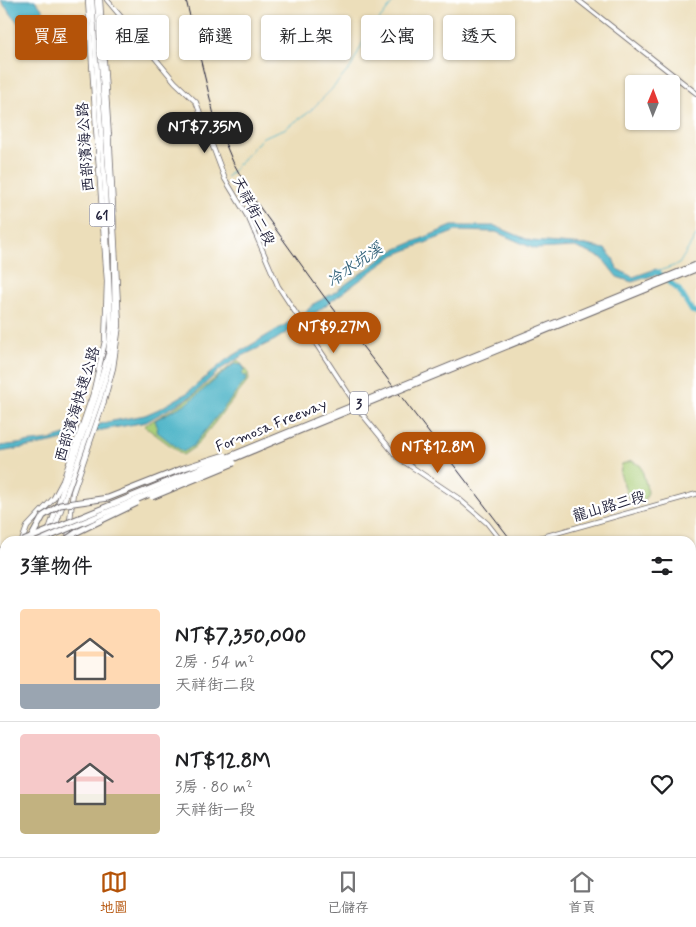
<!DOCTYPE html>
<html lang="zh-TW">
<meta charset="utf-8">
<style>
:root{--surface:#fff;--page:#f2f2f2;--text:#202124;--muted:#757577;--line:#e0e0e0;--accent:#b45309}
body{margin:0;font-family:Mynerve,"LXGW WenKai TC",sans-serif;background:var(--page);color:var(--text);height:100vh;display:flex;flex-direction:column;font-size:19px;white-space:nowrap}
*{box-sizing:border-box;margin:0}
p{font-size:16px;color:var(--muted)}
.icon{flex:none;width:28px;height:28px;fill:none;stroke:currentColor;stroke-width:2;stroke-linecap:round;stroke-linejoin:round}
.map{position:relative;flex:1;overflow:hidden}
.side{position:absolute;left:0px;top:536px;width:696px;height:321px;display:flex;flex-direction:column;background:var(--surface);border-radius:15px 15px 0 0;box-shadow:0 1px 4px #0004}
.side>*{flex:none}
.banner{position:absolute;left:15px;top:15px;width:666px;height:45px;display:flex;gap:10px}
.needle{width:32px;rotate:1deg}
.buttons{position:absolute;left:625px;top:75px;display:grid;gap:10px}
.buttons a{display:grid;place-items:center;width:55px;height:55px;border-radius:5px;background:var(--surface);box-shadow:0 1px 4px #0004;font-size:25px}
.price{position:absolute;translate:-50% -42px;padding:0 11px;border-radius:18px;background:var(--accent);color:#fff;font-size:16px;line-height:32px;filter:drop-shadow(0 1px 2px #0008)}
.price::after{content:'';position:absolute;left:50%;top:30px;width:15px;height:11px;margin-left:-8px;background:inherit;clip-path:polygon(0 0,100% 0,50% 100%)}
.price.on{background:#222;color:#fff}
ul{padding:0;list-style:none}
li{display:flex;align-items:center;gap:15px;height:125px;padding:0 20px}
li+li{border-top:1px solid var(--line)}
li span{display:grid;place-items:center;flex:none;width:140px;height:100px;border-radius:5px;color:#555}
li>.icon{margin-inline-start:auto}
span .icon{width:60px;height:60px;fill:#fffc;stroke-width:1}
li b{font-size:21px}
h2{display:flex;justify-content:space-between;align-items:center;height:60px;padding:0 20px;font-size:21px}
.chip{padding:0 18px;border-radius:5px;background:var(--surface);box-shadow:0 1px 4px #0004;font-size:18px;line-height:45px}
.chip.on{background:var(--accent);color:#fff}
.dock{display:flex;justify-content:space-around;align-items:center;height:70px;border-top:1px solid var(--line);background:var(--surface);font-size:14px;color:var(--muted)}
.dock a{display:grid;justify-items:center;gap:2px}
.dock .on{color:var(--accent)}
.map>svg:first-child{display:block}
</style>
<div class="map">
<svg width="696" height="857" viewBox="0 0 696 857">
<rect width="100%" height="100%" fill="#fff"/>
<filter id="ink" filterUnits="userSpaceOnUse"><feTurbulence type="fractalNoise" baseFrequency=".02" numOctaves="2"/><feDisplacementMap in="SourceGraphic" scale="10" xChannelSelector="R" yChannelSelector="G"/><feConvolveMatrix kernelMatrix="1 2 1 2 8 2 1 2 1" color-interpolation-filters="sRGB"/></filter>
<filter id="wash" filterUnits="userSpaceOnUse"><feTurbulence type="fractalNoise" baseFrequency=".0096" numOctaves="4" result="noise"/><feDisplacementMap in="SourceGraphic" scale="20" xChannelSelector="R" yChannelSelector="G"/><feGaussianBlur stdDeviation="1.12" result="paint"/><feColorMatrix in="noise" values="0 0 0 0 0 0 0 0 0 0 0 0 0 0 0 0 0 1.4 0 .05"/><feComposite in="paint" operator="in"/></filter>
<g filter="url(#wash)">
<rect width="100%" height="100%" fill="#ecdeba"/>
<g fill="#a9cd77" stroke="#667859">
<path d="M 238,360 L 248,372 L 249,380 L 195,447 L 183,455 L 144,426 L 190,398 Z"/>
<path d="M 632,461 L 641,466 L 648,492 L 645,500 L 638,504 L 628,498 L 620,473 L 622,464 Z"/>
</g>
<g fill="#48b2c6" stroke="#356a80">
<path d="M 0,0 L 35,0 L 46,14 L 23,29 Z"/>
<path d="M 452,226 L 495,226 L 531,241 L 586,245 L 605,249 L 613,258 L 617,269 L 633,277 L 656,269 L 661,273 L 632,282 L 617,277 L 602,258 L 575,247 L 535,249 L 496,232 L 456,231 L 394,255 L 307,319 L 275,340 L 240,357 L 221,369 L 193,395 L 146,422 L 102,430 L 51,443 L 0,452 L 0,446 L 49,440 L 107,422 L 145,415 L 161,408 L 187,393 L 226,360 L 303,314 L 315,303 L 332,294 L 392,251 Z"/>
<path d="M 234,364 L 242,365 L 245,370 L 242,373 L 244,377 L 246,375 L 247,379 L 193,446 L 183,452 L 156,431 L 157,426 L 155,420 L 189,402 Z"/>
</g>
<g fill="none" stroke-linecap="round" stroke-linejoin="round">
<g stroke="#48b2c6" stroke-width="1">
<path d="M 227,177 L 263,137 L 284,129 L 308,113 L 331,90 L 351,67 L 365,38 L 395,0"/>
<path d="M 659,271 L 679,264 L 696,236"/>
<path d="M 691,756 L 696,765"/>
</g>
<path stroke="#48b2c6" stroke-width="5.5" d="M 654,273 L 657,272 L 679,290 L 692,311 L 696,312"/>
</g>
</g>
<g filter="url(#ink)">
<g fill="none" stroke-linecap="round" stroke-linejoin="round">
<defs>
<g id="tertiary">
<path d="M 107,0 L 175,82 L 196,102 L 225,179 L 249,219 L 278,286 L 362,414 L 397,457 L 458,498 L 487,523 L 501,541"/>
<path d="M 578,0 L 696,93"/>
<path d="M 528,541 L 696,494"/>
<path d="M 0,753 L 5,756"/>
<path d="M 691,791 L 696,800"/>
<path d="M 119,857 L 121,852"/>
</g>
<g id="primary">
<path d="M 88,0 L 97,143"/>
<path d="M 100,0 L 109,138"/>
<path d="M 68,540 L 73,492 L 104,401 L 113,368 L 119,325 L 110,148"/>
<path d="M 22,541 L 27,527 L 54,498 L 63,481 L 93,394 L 105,341 L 107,281 L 98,154"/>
<path d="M 0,684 L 5,673"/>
</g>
<g id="trunk">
<path d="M 109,150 L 109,134"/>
<path d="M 98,157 L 98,140"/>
<path d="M 45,541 L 96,396 L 108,354 L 111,328 L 105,190 L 92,0"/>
<path d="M 50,541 L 100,398 L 112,354 L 115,330 L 114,253 L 97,0"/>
<path d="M 0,672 L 4,662"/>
</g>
<g id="motorway">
<path d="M 0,551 L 5,549"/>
<path d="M 0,558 L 5,556"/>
<path d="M 0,649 L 5,638"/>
<path d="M 1,660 L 5,645"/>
<path d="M 4,664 L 5,661"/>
</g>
</defs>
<use href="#tertiary" stroke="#696467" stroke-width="5.5"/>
<use href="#primary" stroke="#696467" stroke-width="6"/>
<use href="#trunk" stroke="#696467" stroke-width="6"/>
<use href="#motorway" stroke="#696467" stroke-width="7"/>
<use href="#tertiary" stroke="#fff" stroke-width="4"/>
<use href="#primary" stroke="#fff" stroke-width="4.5"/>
<use href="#trunk" stroke="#fff" stroke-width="4.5"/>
<use href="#motorway" stroke="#fff" stroke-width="5"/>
<g stroke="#22223b" stroke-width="1">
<path d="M 186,0 L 215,119 L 233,162 L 251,195 L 323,295 L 512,541"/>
<path d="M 691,782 L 696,791"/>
</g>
<defs>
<g id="motorway-bridge">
<path d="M 152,497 L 234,463"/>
<path d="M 31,538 L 43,516 L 60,505 L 108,498 L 184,468 L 225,455"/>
<path d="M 23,541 L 696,265"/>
<path d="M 39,541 L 299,431 L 696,269"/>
<path d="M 64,541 L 77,532 L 137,503"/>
</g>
</defs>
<use href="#motorway-bridge" stroke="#696467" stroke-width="7" stroke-linecap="butt"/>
<use href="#motorway-bridge" stroke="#fff" stroke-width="5"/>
</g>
</g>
<g text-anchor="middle" stroke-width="4.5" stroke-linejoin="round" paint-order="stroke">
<g fill="#fff" stroke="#646476" stroke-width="1">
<rect x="89.5" y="203.5" width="25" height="23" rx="4"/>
<rect x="350" y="391.5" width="18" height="23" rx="4"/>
</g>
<g font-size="14" font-weight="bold" fill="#22223b">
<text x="102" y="220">61</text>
<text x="359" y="408">3</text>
</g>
<g font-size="15" fill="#22223b" stroke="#fff">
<text transform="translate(85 147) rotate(-94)" y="5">西部濱海公路</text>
<text transform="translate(254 211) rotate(63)" y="5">天祥街二段</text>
<text transform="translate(77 404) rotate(-73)" y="5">西部濱海快速公路</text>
<text transform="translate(271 425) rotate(-22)" y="5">Formosa Freeway</text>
<text transform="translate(609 506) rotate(-16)" y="5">龍山路三段</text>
</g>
<g font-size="16" font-style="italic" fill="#33637a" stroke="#fff">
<text transform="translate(354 264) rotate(-35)" y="6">冷水坑溪</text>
</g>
</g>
</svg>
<div class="buttons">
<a><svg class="needle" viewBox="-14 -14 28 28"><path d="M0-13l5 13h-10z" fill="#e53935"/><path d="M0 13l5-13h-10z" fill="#757577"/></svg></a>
</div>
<b class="price on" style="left:205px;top:154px">NT$7.35M</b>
<b class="price" style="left:334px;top:354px">NT$9.27M</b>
<b class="price" style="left:438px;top:474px">NT$12.8M</b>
<div class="banner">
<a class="chip on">買屋</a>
<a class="chip">租屋</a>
<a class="chip">篩選</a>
<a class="chip">新上架</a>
<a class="chip">公寓</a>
<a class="chip">透天</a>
</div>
<section class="side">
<h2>3筆物件<svg class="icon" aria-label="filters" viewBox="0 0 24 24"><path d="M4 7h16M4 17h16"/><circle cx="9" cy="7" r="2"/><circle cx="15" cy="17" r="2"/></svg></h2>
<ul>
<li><span style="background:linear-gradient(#ffd9b3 75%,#9aa5b1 0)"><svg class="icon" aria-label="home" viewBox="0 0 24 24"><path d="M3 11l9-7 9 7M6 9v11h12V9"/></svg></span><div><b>NT$7,350,000</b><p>2房 · 54 m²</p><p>天祥街二段</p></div><svg class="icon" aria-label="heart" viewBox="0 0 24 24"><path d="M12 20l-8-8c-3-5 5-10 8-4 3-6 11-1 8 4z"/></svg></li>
<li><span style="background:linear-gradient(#f6c9c9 60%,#c2b280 0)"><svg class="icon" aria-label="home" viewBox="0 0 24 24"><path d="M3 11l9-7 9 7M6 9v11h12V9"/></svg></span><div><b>NT$12.8M</b><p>3房 · 80 m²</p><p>天祥街一段</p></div><svg class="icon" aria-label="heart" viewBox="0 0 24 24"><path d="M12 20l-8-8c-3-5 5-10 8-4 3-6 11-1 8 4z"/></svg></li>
</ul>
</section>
</div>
<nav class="dock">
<a class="on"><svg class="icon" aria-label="map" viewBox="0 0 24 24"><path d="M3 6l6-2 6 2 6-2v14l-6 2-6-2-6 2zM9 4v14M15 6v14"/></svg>地圖</a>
<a><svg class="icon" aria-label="saved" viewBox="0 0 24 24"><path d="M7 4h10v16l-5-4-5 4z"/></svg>已儲存</a>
<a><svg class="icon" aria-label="home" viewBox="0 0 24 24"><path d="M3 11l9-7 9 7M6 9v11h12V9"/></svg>首頁</a>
</nav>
